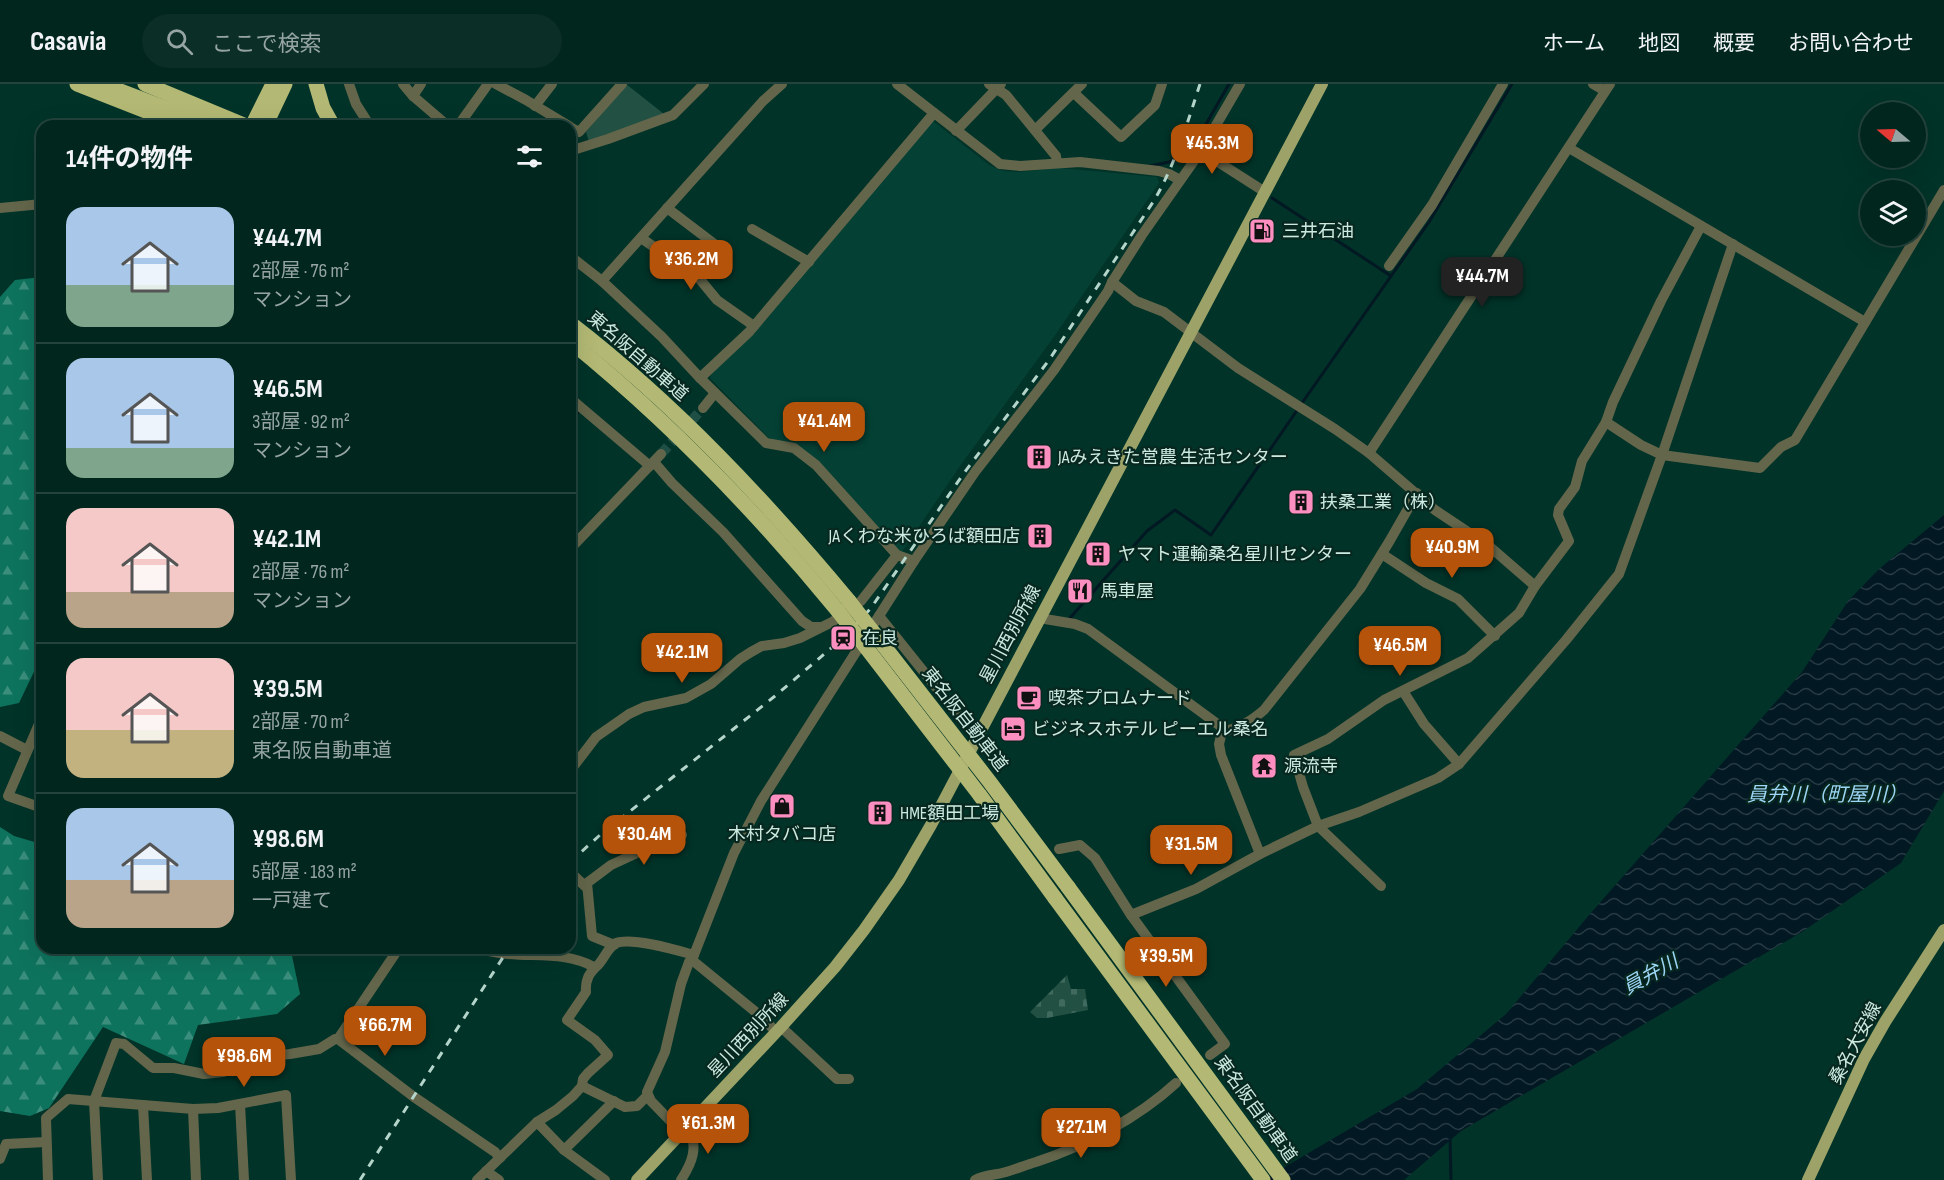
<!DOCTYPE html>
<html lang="ja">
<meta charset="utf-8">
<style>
:root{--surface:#01261e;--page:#0b2e27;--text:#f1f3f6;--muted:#96a5a4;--line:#23433c;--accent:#b45309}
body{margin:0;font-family:"Sofia Sans Condensed","Noto Sans JP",sans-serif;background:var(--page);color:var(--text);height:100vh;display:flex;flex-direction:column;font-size:22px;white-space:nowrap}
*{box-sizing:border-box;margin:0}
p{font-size:20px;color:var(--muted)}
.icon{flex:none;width:33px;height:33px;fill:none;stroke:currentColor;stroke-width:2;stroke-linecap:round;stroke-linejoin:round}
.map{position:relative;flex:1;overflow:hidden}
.details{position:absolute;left:36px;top:36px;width:540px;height:834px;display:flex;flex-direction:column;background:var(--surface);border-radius:18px;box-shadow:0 6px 24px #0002,0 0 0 2px var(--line)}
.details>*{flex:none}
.needle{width:39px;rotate:289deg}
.tools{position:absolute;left:1860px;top:18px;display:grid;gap:12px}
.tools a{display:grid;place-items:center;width:66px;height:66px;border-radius:50%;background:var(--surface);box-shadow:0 6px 24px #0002,0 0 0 2px var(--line);font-size:30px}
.price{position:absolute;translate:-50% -51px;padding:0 14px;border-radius:12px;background:var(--accent);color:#fff;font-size:20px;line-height:39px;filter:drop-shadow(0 2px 3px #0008)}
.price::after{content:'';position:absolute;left:50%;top:36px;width:18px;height:14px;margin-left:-9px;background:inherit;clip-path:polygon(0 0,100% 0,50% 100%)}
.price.selected{background:#222;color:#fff}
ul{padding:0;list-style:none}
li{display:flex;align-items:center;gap:18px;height:150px;padding:0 30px}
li+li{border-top:2px solid var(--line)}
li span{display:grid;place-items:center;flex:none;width:168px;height:120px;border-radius:18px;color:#555}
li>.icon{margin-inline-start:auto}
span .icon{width:72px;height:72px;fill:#fffc;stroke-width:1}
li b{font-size:26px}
h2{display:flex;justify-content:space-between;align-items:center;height:72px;padding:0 30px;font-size:26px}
header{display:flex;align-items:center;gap:36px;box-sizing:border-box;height:84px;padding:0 30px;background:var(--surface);border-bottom:2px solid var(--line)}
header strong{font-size:28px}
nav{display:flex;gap:33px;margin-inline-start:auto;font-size:21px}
.search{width:420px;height:54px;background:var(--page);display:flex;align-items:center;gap:15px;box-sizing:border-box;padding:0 21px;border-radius:33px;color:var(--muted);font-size:22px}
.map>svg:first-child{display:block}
</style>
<header>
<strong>Casavia</strong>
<div class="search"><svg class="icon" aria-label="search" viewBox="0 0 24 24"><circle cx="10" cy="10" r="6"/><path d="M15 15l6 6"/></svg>ここで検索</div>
<nav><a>ホーム</a><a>地図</a><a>概要</a><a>お問い合わせ</a></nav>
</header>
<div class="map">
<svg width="1944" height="1096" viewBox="0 0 1944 1096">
<defs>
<pattern id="forest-firs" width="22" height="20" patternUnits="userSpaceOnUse" patternTransform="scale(1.5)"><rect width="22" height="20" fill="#0e735d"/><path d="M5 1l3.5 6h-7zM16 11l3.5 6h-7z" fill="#3b8e7c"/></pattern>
<pattern id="cemetery-stones" width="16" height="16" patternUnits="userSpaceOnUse" patternTransform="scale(1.5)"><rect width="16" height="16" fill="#225144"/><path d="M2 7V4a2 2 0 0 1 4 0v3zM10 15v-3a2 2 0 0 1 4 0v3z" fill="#416a5f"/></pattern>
<pattern id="water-waves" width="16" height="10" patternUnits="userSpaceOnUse" patternTransform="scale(1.5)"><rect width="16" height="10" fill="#021823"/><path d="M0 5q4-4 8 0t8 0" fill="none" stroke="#263a43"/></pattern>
</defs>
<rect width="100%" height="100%" fill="#013328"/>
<path fill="#044034" d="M 933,37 L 989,81 L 1003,87 L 1018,88 L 1060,84 L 1157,93 L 1159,99 L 1056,250 L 960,382 L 900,471 L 816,376 L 769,354 L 710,294 L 712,289 Z"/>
<path fill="#225144" d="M 626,0 L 664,30 L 589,58 L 586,48 Z"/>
<g fill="url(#forest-firs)">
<path d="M 42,193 L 42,571 L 19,619 L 0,623 L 0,213 L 15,196 Z"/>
<path d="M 0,743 L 14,752 L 38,759 L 42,757 L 42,864 L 284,864 L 291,867 L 300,910 L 277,930 L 198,941 L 184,980 L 103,943 L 49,1024 L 30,1032 L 0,1027 Z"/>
</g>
<path fill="url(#cemetery-stones)" d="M 1067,891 L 1071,905 L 1085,905 L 1088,926 L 1047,934 L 1037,934 L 1030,928 Z"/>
<path fill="url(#water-waves)" d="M 1944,431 L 1944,707 L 1901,779 L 1802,848 L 1461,1047 L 1404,1096 L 1263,1096 L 1417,1005 L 1506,930 L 1590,830 L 1802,588 L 1848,517 L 1879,485 Z"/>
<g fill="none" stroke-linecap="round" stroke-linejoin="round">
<g stroke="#021823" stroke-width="3">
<path d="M 1150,82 L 1169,78 L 1189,70 L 1229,0"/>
<path d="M 1272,114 L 1391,192"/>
<path d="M 1302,319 L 1429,138 L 1512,0"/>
<path d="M 570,338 L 578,328"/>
<path d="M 1070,534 L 1147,447 L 1175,426 L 1211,451 L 1298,325"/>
<path d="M 1450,1053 L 1451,1096"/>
</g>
<path stroke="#1f4e44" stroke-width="10" stroke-dasharray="10 5" stroke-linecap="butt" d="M 661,370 L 703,324"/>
<g stroke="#64664b" stroke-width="10">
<path d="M 349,0 L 356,20 L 370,42"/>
<path d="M 403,0 L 413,12 L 448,42"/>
<path d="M 496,0 L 526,16 L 569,42"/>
<path d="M 897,0 L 1000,80 L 1020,82 L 1080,78 L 1159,87 L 1169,90 L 1180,96"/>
<path d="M 989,0 L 1006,11 L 1056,72 L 1057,78"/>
<path d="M 1593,0 L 1605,7"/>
<path d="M 1074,9 L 1121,53 L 1155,21 L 1162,0"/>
<path d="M 413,12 L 421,0"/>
<path d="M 535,22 L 552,0"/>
<path d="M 458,42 L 488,0"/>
<path d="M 570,43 L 579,48 L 622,0"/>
<path d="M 1035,46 L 1082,0"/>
<path d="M 956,47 L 1001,0"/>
<path d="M 1569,64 L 1865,238"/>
<path d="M 570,67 L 608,55 L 673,31 L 704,0"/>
<path d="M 1201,67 L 1265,108"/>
<path d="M 0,124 L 42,120"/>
<path d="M 667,124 L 717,162"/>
<path d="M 752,145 L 809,178"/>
<path d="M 641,154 L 698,193 L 717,216 L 754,242"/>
<path d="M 570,172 L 602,197 L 662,253 L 700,294 L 766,359 L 794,364 L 816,381 L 897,471 L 914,477"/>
<path d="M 1389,182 L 1432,121 L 1503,0"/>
<path d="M 602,197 L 763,17 L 782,0"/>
<path d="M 1112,198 L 1136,217 L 1164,228 L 1238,284 L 1335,345 L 1369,369 L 1435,426 L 1489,462 L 1535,502"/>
<path d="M 700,294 L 749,248 L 934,29"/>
<path d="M 570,314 L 650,382"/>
<path d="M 703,324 L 715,309"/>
<path d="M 1606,338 L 1641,361 L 1662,371 L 1760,384 L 1781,363 L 1795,356 L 1944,106"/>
<path d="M 1369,369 L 1610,0"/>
<path d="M 654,378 L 672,399 L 723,448 L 802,537 L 811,543 L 820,543"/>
<path d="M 570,465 L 661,370"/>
<path d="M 1382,470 L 1426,499 L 1458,515 L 1495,552"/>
<path d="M 879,532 L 976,653"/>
<path d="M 1039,534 L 1075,540 L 1088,545 L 1227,647"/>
<path d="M 1403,607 L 1424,640 L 1459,680"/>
<path d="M 42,633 L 8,712 L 42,724"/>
<path d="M 0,652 L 27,666"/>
<path d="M 570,687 L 596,653 L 629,630 L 644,623 L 686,614 L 711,600 L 740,575 L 751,568 L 762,562 L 784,559 L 800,554 L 832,538 L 861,517 L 897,471"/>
<path d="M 1059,765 L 1080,761 L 1095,774 L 1131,831 L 1225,960 L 1210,971"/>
<path d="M 1260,770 L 1221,671 L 1219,660 L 1222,648 C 1239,644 1250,638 1264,626 L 1360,505 L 1389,458 L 1417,409"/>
<path d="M 570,788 L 587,804"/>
<path d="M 1381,802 L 1318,742 L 1303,703 L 1294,671 L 1328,655 L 1384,616 L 1468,574 L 1519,529 L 1535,502 L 1569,457 L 1558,431 L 1559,425 L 1575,403 L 1582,377 L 1606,338 L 1613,318 L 1661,217 L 1701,142"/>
<path d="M 1131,831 L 1196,805 L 1260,770 L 1318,742 L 1359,728 L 1438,694 L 1459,680 L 1566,556 L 1619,490 L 1662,371 L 1733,160"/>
<path d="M 614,861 L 592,852 L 587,799 L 611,781 L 639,768 L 666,761 L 682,751"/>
<path d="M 479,864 C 518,878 558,863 594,883"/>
<path d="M 692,876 L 763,934 L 776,948"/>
<path d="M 781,943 L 837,995 L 849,995"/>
<path d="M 338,955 L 414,1013 L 495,1068 L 500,1074"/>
<path d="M 582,1002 L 625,1023 L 637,1022 L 648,1011"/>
<path d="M 240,1020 L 244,1096"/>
<path d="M 143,1021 L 147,1096"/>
<path d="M 193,1025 L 196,1096"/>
<path d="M 537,1038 L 564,1066 L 605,1096"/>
<path d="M 682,1049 L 651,1017 L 647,1008 L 665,968 L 681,900 L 689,878 L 692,876 L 734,769 L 761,717 L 914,477 L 975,388 L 1054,286 L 1108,207 L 1112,198 L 1142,151 L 1201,67 L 1240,0"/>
<path d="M 564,1066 L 614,1017"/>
<path d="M 0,1075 L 6,1060 L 46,1058"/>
<path d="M 486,1087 L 499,1096"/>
<path d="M 48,1096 L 46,1034 L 68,1015 L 193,1025 L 218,1024 L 286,1011 L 291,1096"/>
<path d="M 98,1096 L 94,1017 L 116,959 L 124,960 L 153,984 L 174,984 L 204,990 L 223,988 L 268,972 L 290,970 L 319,965 L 335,955 L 338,955 L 399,864"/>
<path d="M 477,1096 L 537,1038 L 556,1026 L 573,1012 L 582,1002 L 583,995 L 588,989 L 608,971 L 595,956 L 567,936 L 586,908 C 585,896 589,889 598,881 C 604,875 608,863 616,859 C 633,853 676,866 694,871"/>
<path d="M 681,1096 C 692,1079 699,1063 688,1043"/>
<path d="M 975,1096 C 984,1091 996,1091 1006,1088 C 1016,1085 1026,1081 1036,1078 C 1085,1062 1138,1034 1176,999"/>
</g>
<g stroke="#9ca268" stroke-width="12">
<path d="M 637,1096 L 781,943 L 835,883 L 864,846 L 899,796 L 931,741 L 1322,0"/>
<path d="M 1808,1096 L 1864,975 L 1885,938 L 1944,846"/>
</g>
<g stroke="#b3b974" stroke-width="15">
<path d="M 77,0 L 184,42"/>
<path d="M 102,0 L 212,42"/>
<path d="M 145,0 L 246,42"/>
<path d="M 316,0 L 323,24 L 333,42"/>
<path d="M 252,42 L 273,0"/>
<path d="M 265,42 L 285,0"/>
<path d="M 570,239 C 675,320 765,416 849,517"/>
<path d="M 570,257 C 671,339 756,427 838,527"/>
<path d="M 1068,803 L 1283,1096"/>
<path d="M 1055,814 L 1263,1096"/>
</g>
<g stroke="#b5d5cb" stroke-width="3" stroke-dasharray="8 8" stroke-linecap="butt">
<path d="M 570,778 L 600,751 L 775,612 L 843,554 L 871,524 L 964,389 L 1049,276 L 1155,115 C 1176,78 1187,40 1200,0"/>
<path d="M 360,1096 L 509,864"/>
</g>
<g stroke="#b3b974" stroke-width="15">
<path d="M 849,517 L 989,697 L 1068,803"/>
<path d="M 838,527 L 979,710 L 1055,814"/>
</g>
</g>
<defs>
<symbol id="fuel-square" viewBox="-11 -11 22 22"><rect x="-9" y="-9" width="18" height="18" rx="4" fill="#fd8ec0" stroke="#07271f"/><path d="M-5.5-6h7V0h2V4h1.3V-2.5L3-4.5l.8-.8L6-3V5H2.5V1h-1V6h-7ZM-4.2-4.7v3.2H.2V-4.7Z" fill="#111"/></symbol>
<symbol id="building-square" viewBox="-11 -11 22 22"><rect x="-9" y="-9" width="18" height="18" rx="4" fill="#fd8ec0" stroke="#07271f"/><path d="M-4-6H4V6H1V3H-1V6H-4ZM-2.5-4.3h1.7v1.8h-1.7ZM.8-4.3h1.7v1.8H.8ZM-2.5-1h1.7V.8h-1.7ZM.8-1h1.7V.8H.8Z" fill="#111"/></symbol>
<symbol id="restaurant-square" viewBox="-11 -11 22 22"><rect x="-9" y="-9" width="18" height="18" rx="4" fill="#fd8ec0" stroke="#07271f"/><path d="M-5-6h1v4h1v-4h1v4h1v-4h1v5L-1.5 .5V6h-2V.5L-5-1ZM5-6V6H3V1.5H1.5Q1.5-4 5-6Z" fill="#111"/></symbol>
<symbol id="station-square" viewBox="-11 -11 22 22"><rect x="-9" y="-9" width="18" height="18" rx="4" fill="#fd8ec0" stroke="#07271f"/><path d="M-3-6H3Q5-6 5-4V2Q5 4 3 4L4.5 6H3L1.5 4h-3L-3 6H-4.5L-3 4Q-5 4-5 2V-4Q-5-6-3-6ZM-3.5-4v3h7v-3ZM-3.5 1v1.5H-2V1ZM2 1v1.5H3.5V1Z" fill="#111"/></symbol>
<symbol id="cafe-square" viewBox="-11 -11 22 22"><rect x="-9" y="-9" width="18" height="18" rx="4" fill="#fd8ec0" stroke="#07271f"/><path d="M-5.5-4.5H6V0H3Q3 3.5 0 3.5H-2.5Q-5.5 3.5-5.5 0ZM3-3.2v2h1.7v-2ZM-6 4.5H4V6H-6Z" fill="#111"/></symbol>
<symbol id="hotel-square" viewBox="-11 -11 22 22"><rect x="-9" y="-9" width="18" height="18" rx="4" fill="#fd8ec0" stroke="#07271f"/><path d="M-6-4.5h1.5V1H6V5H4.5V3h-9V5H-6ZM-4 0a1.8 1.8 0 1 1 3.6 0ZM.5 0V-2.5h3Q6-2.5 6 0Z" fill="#111"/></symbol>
<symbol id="temple-square" viewBox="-11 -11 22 22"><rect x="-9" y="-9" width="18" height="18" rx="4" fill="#fd8ec0" stroke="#07271f"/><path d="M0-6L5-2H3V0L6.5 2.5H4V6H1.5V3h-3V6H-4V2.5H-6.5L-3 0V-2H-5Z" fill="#111"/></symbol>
<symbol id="shop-square" viewBox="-11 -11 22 22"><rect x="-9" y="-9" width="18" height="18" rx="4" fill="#fd8ec0" stroke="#07271f"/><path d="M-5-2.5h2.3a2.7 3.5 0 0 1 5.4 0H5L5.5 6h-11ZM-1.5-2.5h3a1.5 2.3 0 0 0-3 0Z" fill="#111"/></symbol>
</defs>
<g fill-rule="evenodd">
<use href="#fuel-square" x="1247" y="132" width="30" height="30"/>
<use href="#building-square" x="1024" y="358" width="30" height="30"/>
<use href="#building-square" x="1286" y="403" width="30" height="30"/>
<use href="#building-square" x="1025" y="437" width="30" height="30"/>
<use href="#building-square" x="1083" y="455" width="30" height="30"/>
<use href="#restaurant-square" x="1065" y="492" width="30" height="30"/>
<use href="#station-square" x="828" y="539" width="30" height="30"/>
<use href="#cafe-square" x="1014" y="599" width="30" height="30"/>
<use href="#hotel-square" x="998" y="630" width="30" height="30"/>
<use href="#temple-square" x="1249" y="667" width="30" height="30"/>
<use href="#shop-square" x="767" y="707" width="30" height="30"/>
<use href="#building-square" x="865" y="714" width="30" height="30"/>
</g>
<g text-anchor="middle" stroke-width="4.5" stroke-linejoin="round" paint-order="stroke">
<g font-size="18" fill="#cceae0" stroke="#07271f" text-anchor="start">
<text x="1282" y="153">三井石油</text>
<text x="1058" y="379">JAみえきた営農 生活センター</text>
<text x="1320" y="424">扶桑工業（株）</text>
<text x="1020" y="458" text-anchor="end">JAくわな米ひろば額田店</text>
<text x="1118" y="476">ヤマト運輸桑名星川センター</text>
<text x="1100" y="513">馬車屋</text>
<text x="862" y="560">在良</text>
<text x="1048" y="620">喫茶プロムナード</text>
<text x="1032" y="651">ビジネスホテル ピーエル桑名</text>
<text x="1284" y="688">源流寺</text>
<text x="900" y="735">HME額田工場</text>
<text x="782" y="756" text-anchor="middle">木村タバコ店</text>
</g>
<g font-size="18" fill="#cceae0" stroke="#07271f">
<text transform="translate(638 272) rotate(41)" y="6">東名阪自動車道</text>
<text transform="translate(1010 550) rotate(-62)" y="6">星川西別所線</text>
<text transform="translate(965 635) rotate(52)" y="6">東名阪自動車道</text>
<text transform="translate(748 951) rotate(-47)" y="6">星川西別所線</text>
<text transform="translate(1855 959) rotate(-62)" y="6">桑名大安線</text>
<text transform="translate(1256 1025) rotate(54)" y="6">東名阪自動車道</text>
</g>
<g font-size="20" font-style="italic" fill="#9dd6f6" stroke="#07271f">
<text x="1827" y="717">員弁川（町屋川）</text>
<text transform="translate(1650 890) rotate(-29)" y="7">員弁川</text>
</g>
</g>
</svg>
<div class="tools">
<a><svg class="needle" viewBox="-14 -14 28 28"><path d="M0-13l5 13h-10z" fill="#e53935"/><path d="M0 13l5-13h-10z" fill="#96a5a4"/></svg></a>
<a><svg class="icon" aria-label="layers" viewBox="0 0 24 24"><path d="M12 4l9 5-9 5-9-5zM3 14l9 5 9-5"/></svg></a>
</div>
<b class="price" style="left:1212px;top:91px">¥45.3M</b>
<b class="price" style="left:691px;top:207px">¥36.2M</b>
<b class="price selected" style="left:1482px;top:224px">¥44.7M</b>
<b class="price" style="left:824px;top:369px">¥41.4M</b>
<b class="price" style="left:1452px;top:495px">¥40.9M</b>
<b class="price" style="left:1400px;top:593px">¥46.5M</b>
<b class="price" style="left:682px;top:600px">¥42.1M</b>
<b class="price" style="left:644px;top:782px">¥30.4M</b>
<b class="price" style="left:1191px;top:792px">¥31.5M</b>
<b class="price" style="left:1166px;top:904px">¥39.5M</b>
<b class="price" style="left:385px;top:973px">¥66.7M</b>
<b class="price" style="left:244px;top:1004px">¥98.6M</b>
<b class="price" style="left:708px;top:1071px">¥61.3M</b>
<b class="price" style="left:1081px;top:1075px">¥27.1M</b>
<section class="details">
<h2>14件の物件<svg class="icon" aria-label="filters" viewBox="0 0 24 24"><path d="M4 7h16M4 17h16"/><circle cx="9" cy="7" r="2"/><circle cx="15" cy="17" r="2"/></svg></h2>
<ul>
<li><span style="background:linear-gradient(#a9c7e8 65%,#7fa58c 0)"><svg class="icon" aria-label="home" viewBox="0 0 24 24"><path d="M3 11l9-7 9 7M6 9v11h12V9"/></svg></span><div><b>¥44.7M</b><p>2部屋 · 76 m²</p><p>マンション</p></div></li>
<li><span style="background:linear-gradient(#a9c7e8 75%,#7fa58c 0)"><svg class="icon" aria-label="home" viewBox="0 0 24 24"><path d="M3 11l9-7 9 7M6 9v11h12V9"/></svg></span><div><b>¥46.5M</b><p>3部屋 · 92 m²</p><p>マンション</p></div></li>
<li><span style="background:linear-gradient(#f6c9c9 70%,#b9a48a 0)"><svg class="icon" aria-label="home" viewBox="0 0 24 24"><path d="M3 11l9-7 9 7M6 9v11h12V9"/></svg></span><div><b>¥42.1M</b><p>2部屋 · 76 m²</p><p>マンション</p></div></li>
<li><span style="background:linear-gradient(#f6c9c9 60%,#c2b280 0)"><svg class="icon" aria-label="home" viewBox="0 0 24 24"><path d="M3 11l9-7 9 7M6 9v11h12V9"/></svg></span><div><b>¥39.5M</b><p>2部屋 · 70 m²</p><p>東名阪自動車道</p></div></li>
<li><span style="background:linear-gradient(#a9c7e8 60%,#b9a48a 0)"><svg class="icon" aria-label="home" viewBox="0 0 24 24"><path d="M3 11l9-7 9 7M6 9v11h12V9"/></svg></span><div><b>¥98.6M</b><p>5部屋 · 183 m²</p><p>一戸建て</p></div></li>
</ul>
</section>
</div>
